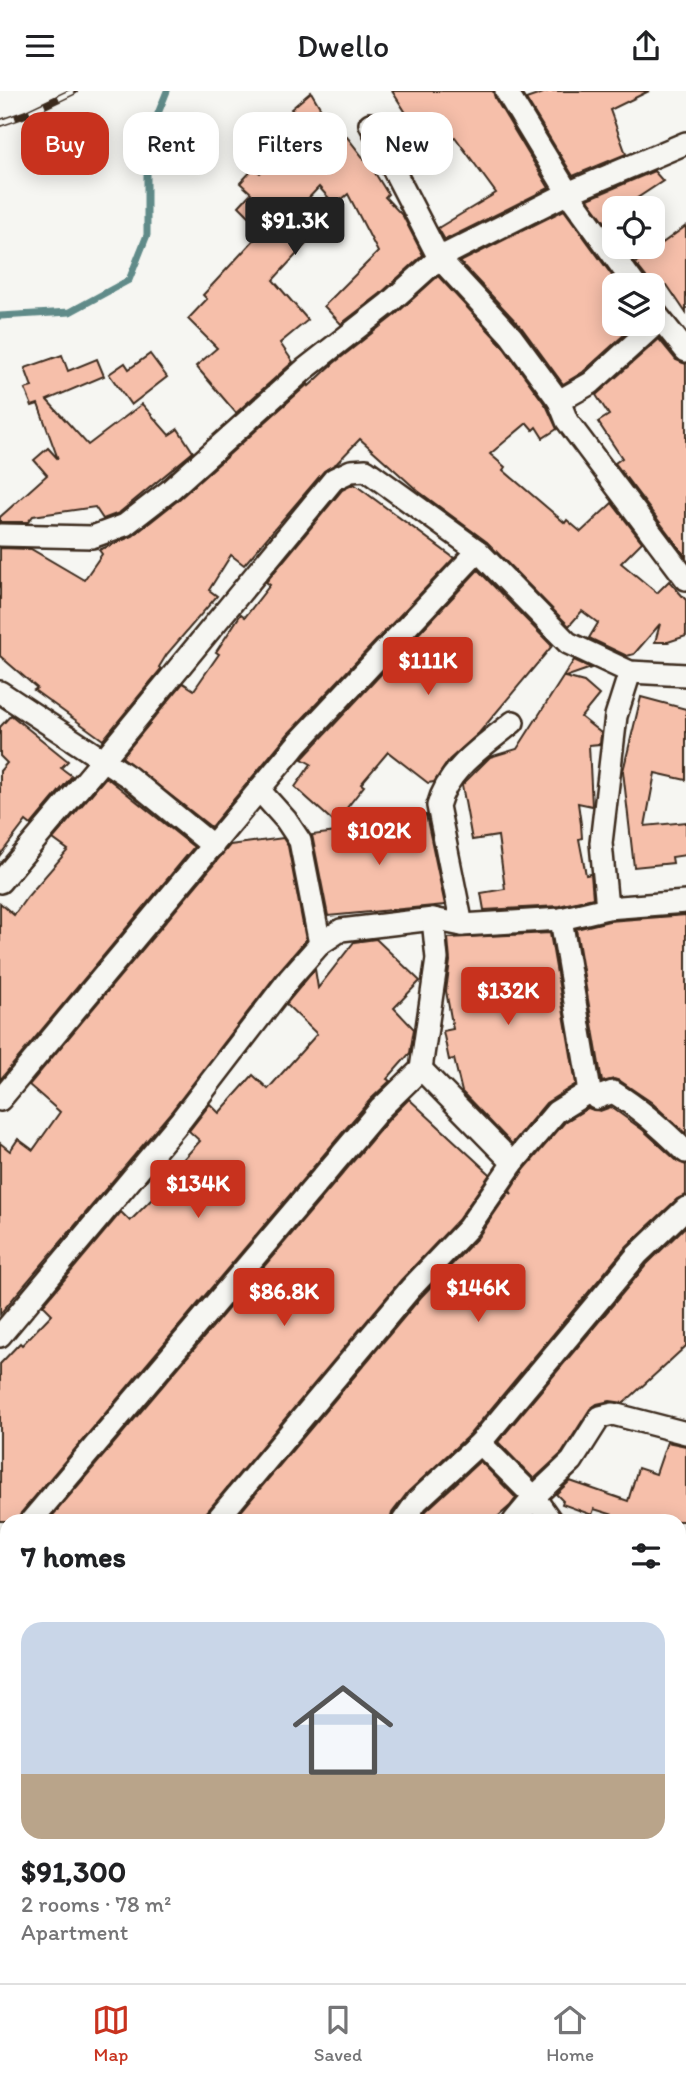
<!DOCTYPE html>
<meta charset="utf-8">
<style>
:root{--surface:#fff;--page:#f6f6f6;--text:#202124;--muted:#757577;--line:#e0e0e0;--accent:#c8321e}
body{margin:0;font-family:Itim,sans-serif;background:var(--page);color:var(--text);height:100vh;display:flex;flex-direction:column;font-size:26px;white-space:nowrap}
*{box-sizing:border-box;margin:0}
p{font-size:23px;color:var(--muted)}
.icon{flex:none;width:38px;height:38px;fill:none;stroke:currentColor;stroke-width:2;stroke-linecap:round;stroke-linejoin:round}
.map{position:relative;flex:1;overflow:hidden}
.drawer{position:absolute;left:0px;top:1423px;width:686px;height:471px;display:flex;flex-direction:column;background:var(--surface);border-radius:21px 21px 0 0;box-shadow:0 4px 18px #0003}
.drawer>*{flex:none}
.guide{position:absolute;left:21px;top:21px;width:644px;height:63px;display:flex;gap:14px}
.fabs{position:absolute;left:602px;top:105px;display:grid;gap:14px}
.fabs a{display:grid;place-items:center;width:63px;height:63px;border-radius:14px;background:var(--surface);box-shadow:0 4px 18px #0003;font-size:35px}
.price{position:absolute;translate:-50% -60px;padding:0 16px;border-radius:7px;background:var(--accent);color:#fff;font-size:23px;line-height:46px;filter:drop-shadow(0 2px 4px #0008)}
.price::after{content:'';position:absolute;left:50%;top:42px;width:21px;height:16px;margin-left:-10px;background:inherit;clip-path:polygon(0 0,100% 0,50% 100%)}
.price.current{background:#222;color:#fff}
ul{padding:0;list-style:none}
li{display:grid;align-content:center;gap:14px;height:371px;padding:0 21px}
li span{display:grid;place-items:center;height:217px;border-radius:21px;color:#555}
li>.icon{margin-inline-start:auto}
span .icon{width:126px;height:126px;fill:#fffc;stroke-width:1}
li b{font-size:30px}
h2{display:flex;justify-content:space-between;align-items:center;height:84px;padding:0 21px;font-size:30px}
.tag{padding:0 24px;border-radius:21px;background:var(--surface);box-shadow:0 4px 18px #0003;font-size:24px;line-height:63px}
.tag.current{background:var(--accent);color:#fff}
header{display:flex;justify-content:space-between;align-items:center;height:91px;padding:0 21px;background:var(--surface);font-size:32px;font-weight:600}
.tabs{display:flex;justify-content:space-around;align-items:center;height:98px;border-top:2px solid var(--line);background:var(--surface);font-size:19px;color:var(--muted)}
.tabs a{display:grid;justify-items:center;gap:4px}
.tabs .current{color:var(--accent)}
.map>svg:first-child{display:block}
</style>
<header><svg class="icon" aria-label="menu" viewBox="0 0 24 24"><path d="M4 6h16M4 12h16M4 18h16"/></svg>Dwello<svg class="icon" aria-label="share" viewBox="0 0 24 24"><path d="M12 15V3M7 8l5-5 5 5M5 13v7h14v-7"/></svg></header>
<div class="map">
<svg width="686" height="1892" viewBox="0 0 686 1892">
<rect width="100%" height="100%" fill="#f6f6f2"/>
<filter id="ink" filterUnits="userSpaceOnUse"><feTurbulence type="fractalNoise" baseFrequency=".0143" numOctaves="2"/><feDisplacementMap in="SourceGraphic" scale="14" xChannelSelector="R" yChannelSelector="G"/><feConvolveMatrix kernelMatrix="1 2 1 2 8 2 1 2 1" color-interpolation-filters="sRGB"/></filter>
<g filter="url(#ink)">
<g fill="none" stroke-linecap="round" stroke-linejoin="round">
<path stroke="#618b89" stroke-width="7" d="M 0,225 L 70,221 L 129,189 L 147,144 L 147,50 L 167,0"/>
</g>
<g fill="#f6bfaa" stroke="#3b2a1e" stroke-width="2">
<path d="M 392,0 L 493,0 L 495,7 L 549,97 L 445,149 L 438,137 L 496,102 L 455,46 L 418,67 L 406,46 L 417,39 Z"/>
<path d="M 549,0 L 649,0 L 610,19 L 626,63 L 573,85 L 526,8 Z"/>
<path d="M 311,1 L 324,23 L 347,46 L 375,82 L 388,103 L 385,106 L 403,125 L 423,164 L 380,203 L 341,233 L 324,215 L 378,161 L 348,103 L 335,114 L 319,96 L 285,132 L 307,152 L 273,189 L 308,229 L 280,252 L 293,271 L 236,322 L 196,275 L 217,257 L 188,228 L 207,208 L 203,204 L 263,139 L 239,115 L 251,102 L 240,92 L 254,77 L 260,82 L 303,39 L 306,35 L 291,18 Z"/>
<path d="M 654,80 L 663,90 L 622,117 L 614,117 L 614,143 L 588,108 Z"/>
<path d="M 564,119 L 619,194 L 614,194 L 614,233 L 636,233 L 583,281 L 563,293 L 521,236 L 460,171 Z"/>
<path d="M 686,135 L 686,222 L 667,194 L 648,194 L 646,186 L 635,172 Z"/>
<path d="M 438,185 L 501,253 L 547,316 L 557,338 L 543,347 L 536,336 L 533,339 L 527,332 L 490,363 L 505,376 L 503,379 L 565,432 L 567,429 L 581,441 L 612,412 L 642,451 L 621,472 L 657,502 L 669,490 L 686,509 L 686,545 L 668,551 L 655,551 L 660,533 L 634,563 L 627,565 L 589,547 L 598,532 L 582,520 L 569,535 L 487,451 L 418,400 L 360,348 L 337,372 L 324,380 L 244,474 L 231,464 L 209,499 L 217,505 L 167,563 L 159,576 L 161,578 L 103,649 L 34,599 L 37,597 L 0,565 L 0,457 L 31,458 L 84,489 L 102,463 L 99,459 L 133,445 L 177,410 L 308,293 L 309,295 L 334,272 L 396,223 Z"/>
<path d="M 659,248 L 676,269 L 686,273 L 686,466 L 615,372 L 622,367 L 598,331 L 609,324 L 596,304 Z"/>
<path d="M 150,263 L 167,286 L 131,314 L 109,283 L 125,272 L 129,278 Z"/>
<path d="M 62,264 L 68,280 L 97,268 L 104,285 L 47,309 L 88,354 L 142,313 L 169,344 L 178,338 L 193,361 L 119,422 L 103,428 L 95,416 L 33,425 L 28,431 L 0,431 L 0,426 L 47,384 L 34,369 L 48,357 L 58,368 L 38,313 L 32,315 L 25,298 L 32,296 L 25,277 Z"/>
<path d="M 354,393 L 454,467 L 288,643 L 211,736 L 122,666 L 183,592 L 194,599 L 219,563 L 216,561 L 241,523 L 245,526 L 270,494 L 266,491 L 342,399 Z"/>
<path d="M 478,479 L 552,555 L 479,642 L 449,669 L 434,691 L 428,692 L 388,661 L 361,693 L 364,695 L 335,732 L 295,696 L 311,673 L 302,668 Z"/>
<path d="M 574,569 L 591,577 L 565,586 L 584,591 L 599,604 L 581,626 L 601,642 L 600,653 L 589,654 L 592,715 L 578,712 L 581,733 L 582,747 L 579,748 L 586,784 L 591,783 L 593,807 L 559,815 L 484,819 L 481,802 L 505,798 L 498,745 L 472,749 L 462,694 L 490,666 L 517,658 Z"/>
<path d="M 641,606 L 686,618 L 686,689 L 655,682 L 645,735 L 686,731 L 686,764 L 672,766 L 673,772 L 634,776 L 623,680 Z"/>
<path d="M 11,624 L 68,670 L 61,677 L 72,685 L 31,734 L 26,730 L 0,764 L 0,680 L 7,672 L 0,665 L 0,636 Z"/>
<path d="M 106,686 L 194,756 L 0,989 L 0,812 L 14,824 L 27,806 L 68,759 L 53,748 Z"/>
<path d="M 426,724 L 445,814 L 328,825 L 312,744 L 344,740 L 340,737 Z"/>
<path d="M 283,747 L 288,755 L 306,849 L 280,879 L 171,1021 L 0,1223 L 0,1052 L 10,1060 L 18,1048 L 33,1059 L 60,1021 L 29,994 L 230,754 Z"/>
<path d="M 686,824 L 686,1043 L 651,1011 L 620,990 L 614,988 L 602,991 L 576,838 L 609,830 Z"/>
<path d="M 550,842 L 576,993 L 546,1012 L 512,1053 L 462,1001 L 454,968 L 449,969 L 443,940 L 453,938 L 446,900 L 450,870 L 448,847 Z"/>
<path d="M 376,848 L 420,890 L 394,917 L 414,938 L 410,962 L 387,988 L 390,990 L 370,1009 L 21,1422 L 18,1430 L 0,1430 L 0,1273 L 20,1252 L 22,1254 L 52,1223 L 43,1214 L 121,1121 L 130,1130 L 161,1099 L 158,1096 L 200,1050 L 189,1040 L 210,1013 L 219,1022 L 253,984 L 268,998 L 317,943 L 286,913 L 315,878 L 318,897 L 354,851 Z"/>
<path d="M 409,1008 L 490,1083 L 458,1129 L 401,1189 L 206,1422 L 203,1430 L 48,1430 L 390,1027 Z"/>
<path d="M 611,1016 L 643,1039 L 677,1070 L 686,1074 L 686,1104 L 677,1108 L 627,1155 L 470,1343 L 408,1401 L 392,1422 L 390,1430 L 233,1430 L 421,1206 L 478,1146 L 509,1101 L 512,1103 L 510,1100 L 523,1080 L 565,1031 L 588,1017 L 600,1020 Z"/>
<path d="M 686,1135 L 686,1255 L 624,1312 L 610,1310 L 597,1313 L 590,1318 L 562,1362 L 534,1388 L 498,1351 L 647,1173 Z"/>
<path d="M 667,1351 L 686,1355 L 686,1430 L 622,1430 L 623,1427 L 594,1418 L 592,1424 L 562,1413 L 563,1410 L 556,1403 L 570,1390 L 628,1410 L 638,1377 L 656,1383 Z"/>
<path d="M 480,1370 L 516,1407 L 510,1415 L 493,1430 L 419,1430 L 427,1419 Z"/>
</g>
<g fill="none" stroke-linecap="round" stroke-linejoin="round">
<defs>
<g id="street">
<path d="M 506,0 L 568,102 L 635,194"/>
<path d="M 370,33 L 439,167 L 511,245 L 559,310 L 567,330 L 686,488"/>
<path d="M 653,219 L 686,260"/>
<path d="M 559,310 L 591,292 L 660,229"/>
<path d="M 0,444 L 92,446 L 125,434 L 169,400 L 305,278 L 388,213 L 439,167 L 568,102 L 686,52"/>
<path d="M 0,601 L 129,686 L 213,755"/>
<path d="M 260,700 L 286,729 L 300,750 L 320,853"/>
<path d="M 0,791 L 103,669 L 334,388 L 351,380 L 366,379 L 478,460 L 568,552 L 630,581 L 686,584"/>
<path d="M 607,817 L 601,752 L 616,625 L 630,581"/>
<path d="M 561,828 L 590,1000 L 596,1007 L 613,1001 C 641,1018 663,1038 686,1061"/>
<path d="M 462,834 L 438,715 C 448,677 483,656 513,631"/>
<path d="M 421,978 L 513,1072"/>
<path d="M 0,1009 L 298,652 L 478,460"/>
<path d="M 0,1245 L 181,1029 L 290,887 L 320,853 L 341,839 L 433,828 L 462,834 L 561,828 L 607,817 L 686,811"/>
<path d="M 480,1352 L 534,1406 L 551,1430"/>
<path d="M 31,1430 L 380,1018 L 421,978 L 437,868 L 433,828"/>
<path d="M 216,1430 L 411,1197 L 468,1137 L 513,1072 L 556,1021 L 590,1000"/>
<path d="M 403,1430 L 417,1410 L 480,1352 L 637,1164 L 686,1117"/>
<path d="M 514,1430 L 534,1406 L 572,1370 L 600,1326 L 613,1323 L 686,1342"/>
<path d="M 0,1466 L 7,1458"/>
<path d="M 679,1470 L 686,1472"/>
<path d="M 679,1612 L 686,1614"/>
<path d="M 0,1681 L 7,1673"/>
<path d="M 0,1884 L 7,1879"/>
<path d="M 663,1886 L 684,1892"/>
<path d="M 203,1892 L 203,1886"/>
<path d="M 490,1892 L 492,1886"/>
<path d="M 630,1892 L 631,1886"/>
</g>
</defs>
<use href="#street" stroke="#3b2a1e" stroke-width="26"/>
<use href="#street" stroke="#f6f6f2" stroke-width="21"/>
<defs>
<path id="rail" d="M 0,32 L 26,23 L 74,0"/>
</defs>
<use href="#rail" stroke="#3b2a1e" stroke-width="8"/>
<use href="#rail" stroke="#f6f6f2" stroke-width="5" stroke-dasharray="16" stroke-linecap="butt"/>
</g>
</g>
</svg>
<div class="fabs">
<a><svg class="icon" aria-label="locate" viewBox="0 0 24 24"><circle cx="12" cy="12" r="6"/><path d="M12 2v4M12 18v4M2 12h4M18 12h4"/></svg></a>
<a><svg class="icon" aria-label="layers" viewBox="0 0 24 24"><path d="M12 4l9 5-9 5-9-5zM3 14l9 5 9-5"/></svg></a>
</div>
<b class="price current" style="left:295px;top:166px">$91.3K</b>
<b class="price" style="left:428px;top:606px">$111K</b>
<b class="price" style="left:379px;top:776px">$102K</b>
<b class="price" style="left:508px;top:936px">$132K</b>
<b class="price" style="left:198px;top:1129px">$134K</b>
<b class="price" style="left:478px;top:1233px">$146K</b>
<b class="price" style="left:284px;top:1237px">$86.8K</b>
<div class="guide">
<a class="tag current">Buy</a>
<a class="tag">Rent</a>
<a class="tag">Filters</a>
<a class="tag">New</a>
</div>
<section class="drawer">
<h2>7 homes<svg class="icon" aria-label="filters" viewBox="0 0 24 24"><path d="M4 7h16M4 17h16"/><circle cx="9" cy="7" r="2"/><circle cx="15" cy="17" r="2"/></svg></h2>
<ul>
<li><span style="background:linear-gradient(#c9d6e8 70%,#b9a48a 0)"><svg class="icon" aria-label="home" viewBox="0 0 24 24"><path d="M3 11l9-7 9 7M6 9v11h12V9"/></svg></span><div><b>$91,300</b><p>2 rooms · 78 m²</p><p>Apartment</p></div></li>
</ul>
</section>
</div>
<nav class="tabs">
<a class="current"><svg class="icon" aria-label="map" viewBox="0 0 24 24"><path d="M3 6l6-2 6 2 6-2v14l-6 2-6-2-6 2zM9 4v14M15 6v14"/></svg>Map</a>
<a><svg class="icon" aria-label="saved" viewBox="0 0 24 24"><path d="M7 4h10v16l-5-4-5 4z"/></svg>Saved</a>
<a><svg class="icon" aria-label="home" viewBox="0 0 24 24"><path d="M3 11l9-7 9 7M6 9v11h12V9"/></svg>Home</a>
</nav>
